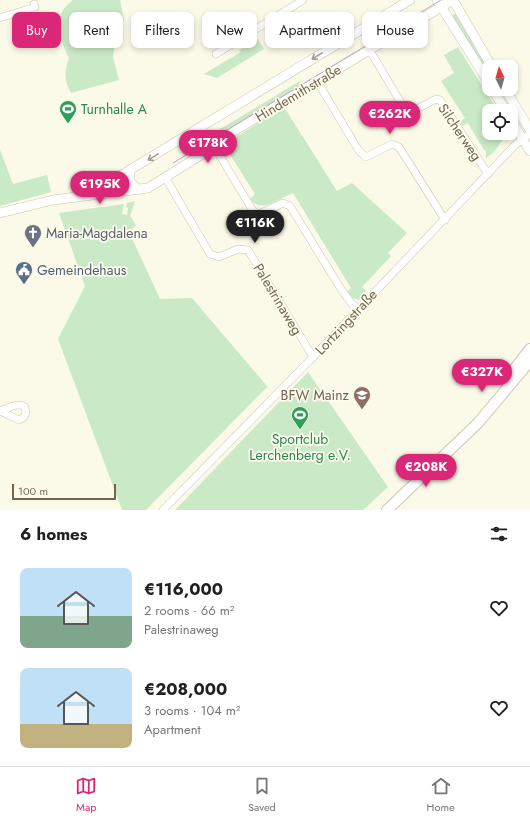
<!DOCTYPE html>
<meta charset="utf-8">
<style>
:root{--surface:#fff;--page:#f6f6f6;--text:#202124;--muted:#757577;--line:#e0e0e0;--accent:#db2777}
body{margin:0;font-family:Jost,sans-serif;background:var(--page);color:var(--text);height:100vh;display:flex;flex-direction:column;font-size:15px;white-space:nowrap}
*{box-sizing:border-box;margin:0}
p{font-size:13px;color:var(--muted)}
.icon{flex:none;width:22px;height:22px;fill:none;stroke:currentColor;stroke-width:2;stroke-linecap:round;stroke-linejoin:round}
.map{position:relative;height:510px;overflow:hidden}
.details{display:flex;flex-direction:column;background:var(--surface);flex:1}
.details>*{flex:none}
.banner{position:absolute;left:12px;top:12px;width:506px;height:36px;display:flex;gap:8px}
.needle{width:26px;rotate:355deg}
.tools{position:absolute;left:482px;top:60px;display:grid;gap:8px}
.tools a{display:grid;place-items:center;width:36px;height:36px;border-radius:8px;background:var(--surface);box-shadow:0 2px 6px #0003;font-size:20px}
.scale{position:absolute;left:12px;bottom:10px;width:104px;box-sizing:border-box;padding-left:4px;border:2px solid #74664d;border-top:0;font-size:11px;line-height:14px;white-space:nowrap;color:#74664d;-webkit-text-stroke:3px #fefcee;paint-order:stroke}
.price{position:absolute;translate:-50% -34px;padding:0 9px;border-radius:14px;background:var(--accent);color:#fff;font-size:13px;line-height:26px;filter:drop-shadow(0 1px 2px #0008)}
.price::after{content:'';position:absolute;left:50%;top:24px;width:12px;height:9px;margin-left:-6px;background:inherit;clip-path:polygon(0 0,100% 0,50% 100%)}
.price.selected{background:#222;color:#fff}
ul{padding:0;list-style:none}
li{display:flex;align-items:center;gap:12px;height:100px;padding:0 20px}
li span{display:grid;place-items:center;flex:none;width:112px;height:80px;border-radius:8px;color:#555}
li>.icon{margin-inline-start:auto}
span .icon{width:48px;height:48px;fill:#fffc;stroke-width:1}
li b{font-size:17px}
h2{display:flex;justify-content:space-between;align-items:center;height:48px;padding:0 20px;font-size:17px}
.pill{padding:0 14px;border-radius:8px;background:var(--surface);box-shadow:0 2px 6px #0003;font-size:14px;line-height:36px}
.pill.selected{background:var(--accent);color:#fff}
.dock{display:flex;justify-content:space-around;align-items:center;height:56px;border-top:1px solid var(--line);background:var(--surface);font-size:11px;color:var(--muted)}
.dock a{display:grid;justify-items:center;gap:2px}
.dock .selected{color:var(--accent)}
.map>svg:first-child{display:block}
</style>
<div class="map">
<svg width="530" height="510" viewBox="0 0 530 510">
<rect width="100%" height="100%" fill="#fbf9e8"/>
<g fill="#cae9c6">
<path d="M 73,0 L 120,0 L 124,20 L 115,41 L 113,57 L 119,80 L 71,93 C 64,80 64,72 69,58 C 59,37 50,17 73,0 Z"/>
<path d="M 456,13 L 489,68 L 489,77 L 451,16 Z"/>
<path d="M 258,39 L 264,49 L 217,78 L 204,74 L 241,52 L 239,50 Z"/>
<path d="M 458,47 L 498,111 L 489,111 L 489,133 L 508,133 L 493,153 L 486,158 L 486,151 L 484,150 L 468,123 L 462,126 L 460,122 L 465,118 L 441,81 L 454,73 L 444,55 Z"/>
<path d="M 300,81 L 303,86 L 197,154 L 192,146 Z"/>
<path d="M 284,107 L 337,191 L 352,183 L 407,233 L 388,253 L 391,256 L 362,287 L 366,291 L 359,300 L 353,298 L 347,292 L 351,288 L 293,193 C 277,199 263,214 250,199 L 255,194 L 229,153 L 225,156 C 222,151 222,148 226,143 Z"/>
<path d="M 0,150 L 13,184 L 47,175 L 51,192 L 0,206 Z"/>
<path d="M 135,201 L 130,216 L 136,225 L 129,232 L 160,299 L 192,298 L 272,392 L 267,387 L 146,510 L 122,510 L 58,339 L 85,286 L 59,213 L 124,204 L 122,214 L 127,215 L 128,208 L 126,207 L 127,203 Z"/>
<path d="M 308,372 L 388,487 L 363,510 L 175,510 Z"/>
</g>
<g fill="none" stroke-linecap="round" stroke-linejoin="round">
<defs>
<g id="minor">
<path d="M 0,18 L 35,7 L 34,4"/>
<path d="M 369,49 L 404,108 L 411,112 L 436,99 L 440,100 L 488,174"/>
<path d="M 216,54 L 303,0"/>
<path d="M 317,81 L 359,151 L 366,157 L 392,144 L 399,147 L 445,220"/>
<path d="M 214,146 L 253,211 L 259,214 L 283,203 L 290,206 L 339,286 L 351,303 L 358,309"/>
<path d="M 165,177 L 210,254 L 219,257 L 238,249 L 248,250 L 313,357"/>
<path d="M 0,411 C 8,408 18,402 25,407 L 26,413 L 24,417 L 19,420 L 0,411"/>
<path d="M 163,510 L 313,357 L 515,145 L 530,134"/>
</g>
<g id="tertiary">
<path d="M 437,0 L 489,83"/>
<path d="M 453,0 L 492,67"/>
<path d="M 492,89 L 506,111"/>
<path d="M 505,89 L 530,130"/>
<path d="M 511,120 L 530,151"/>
<path d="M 130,170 L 130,182 L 138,189"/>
<path d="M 82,193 L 123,174 L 410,0"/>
<path d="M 0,213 L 53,200 L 148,188 L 204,153 L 224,137 L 453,0"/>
</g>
<g id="secondary">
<path d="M 506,380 L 530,349"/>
<path d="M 387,510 L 478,423 L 530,361"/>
</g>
</defs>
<use href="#minor" stroke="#cdc5ae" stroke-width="8"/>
<use href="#tertiary" stroke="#cdc5ae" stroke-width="10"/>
<use href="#secondary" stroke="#cfc6ac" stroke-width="12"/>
<use href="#minor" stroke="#fff" stroke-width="7"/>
<use href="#tertiary" stroke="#fff" stroke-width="9"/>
<use href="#secondary" stroke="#fff" stroke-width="10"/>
<path stroke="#c0a6c5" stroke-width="1" d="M 173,163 L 441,0"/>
</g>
<defs><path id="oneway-shaft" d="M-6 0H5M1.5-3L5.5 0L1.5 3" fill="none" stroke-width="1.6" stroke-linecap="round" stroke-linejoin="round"/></defs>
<g stroke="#a59c8b">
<use href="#oneway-shaft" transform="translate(317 56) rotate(149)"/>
<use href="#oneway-shaft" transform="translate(153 157) rotate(149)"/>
</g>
<defs>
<symbol id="stadium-pin" viewBox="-11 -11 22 30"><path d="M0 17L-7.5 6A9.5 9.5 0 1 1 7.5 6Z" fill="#2e9e5b" stroke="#fefcee"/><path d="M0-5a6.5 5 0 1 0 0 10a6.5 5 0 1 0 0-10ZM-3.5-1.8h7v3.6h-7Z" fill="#fff"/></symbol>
<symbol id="church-pin" viewBox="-11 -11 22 30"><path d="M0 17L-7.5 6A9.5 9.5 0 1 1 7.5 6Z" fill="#6b7280" stroke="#fefcee"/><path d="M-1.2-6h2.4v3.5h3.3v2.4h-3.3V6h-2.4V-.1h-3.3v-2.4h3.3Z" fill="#fff"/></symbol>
<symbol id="civic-pin" viewBox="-11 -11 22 30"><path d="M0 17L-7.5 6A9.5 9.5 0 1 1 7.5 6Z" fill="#5c6f8a" stroke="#fefcee"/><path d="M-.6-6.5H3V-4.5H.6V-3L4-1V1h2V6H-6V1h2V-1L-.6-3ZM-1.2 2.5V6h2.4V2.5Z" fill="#fff"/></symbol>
<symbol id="university-pin" viewBox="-11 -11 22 30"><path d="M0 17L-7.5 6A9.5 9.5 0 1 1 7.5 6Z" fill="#8d6e63" stroke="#fefcee"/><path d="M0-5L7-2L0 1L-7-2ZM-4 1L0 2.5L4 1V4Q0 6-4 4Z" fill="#fff"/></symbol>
</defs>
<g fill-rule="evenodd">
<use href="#stadium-pin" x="58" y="99" width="20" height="27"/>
<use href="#church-pin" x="23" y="223" width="20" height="27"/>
<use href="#civic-pin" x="14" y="260" width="20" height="27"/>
<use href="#university-pin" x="352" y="385" width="20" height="27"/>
<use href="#stadium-pin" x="290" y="405" width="20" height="27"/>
</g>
<g text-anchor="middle" stroke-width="3.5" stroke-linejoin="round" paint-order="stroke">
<g font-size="14" fill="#74664d" stroke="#fefcee">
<text transform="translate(298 93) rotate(-31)" y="5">Hindemithstraße</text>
<text transform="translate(460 132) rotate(56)" y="5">Silcherweg</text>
<text transform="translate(278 299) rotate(59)" y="5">Palestrinaweg</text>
<text transform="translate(346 322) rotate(-47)" y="5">Lortzingstraße</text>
</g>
<g font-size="14" fill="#27864d" stroke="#fefcee" text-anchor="start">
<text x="81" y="114">Turnhalle A</text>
<text x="300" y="444" text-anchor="middle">Sportclub<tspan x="300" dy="16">Lerchenberg e.V.</tspan></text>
</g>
<g font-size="14" fill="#5b616d" stroke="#fefcee" text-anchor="start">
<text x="46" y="238">Maria-Magdalena</text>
</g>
<g font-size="14" fill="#4e5e75" stroke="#fefcee" text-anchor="start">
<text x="37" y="275">Gemeindehaus</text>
</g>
<g font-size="14" fill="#785e54" stroke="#fefcee" text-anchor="end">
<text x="349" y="400">BFW Mainz</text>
</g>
</g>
</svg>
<div class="tools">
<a><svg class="needle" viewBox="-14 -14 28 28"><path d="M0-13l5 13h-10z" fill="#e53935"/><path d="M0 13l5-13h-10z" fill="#757577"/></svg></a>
<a><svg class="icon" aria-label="locate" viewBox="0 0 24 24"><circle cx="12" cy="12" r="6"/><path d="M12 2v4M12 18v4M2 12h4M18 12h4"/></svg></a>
</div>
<div class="scale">100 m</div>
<b class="price" style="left:390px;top:135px">€262K</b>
<b class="price" style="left:208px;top:164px">€178K</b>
<b class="price" style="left:100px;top:205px">€195K</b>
<b class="price selected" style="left:255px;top:244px">€116K</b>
<b class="price" style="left:482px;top:393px">€327K</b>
<b class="price" style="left:426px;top:488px">€208K</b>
<div class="banner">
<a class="pill selected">Buy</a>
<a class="pill">Rent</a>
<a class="pill">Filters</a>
<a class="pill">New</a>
<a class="pill">Apartment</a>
<a class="pill">House</a>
</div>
</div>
<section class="details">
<h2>6 homes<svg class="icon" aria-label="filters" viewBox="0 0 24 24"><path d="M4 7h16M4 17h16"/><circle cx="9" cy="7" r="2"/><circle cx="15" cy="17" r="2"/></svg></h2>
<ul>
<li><span style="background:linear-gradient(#bfe0f5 60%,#7fa58c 0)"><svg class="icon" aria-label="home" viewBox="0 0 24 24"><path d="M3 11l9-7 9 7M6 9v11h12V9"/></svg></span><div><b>€116,000</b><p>2 rooms · 66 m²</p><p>Palestrinaweg</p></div><svg class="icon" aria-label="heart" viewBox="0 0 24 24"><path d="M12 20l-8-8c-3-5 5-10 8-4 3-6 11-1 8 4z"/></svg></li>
<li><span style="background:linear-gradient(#bfe0f5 70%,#c2b280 0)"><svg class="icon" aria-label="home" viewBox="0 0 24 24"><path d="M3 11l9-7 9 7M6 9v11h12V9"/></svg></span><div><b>€208,000</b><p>3 rooms · 104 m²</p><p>Apartment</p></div><svg class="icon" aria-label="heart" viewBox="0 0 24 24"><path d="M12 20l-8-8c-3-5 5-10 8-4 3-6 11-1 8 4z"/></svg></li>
</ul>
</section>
<nav class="dock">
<a class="selected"><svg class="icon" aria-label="map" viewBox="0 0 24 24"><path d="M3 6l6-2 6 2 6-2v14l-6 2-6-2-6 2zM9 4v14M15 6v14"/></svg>Map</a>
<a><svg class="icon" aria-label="saved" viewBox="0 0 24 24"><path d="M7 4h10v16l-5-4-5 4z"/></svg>Saved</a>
<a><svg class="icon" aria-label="home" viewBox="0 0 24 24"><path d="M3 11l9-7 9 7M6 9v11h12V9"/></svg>Home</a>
</nav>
